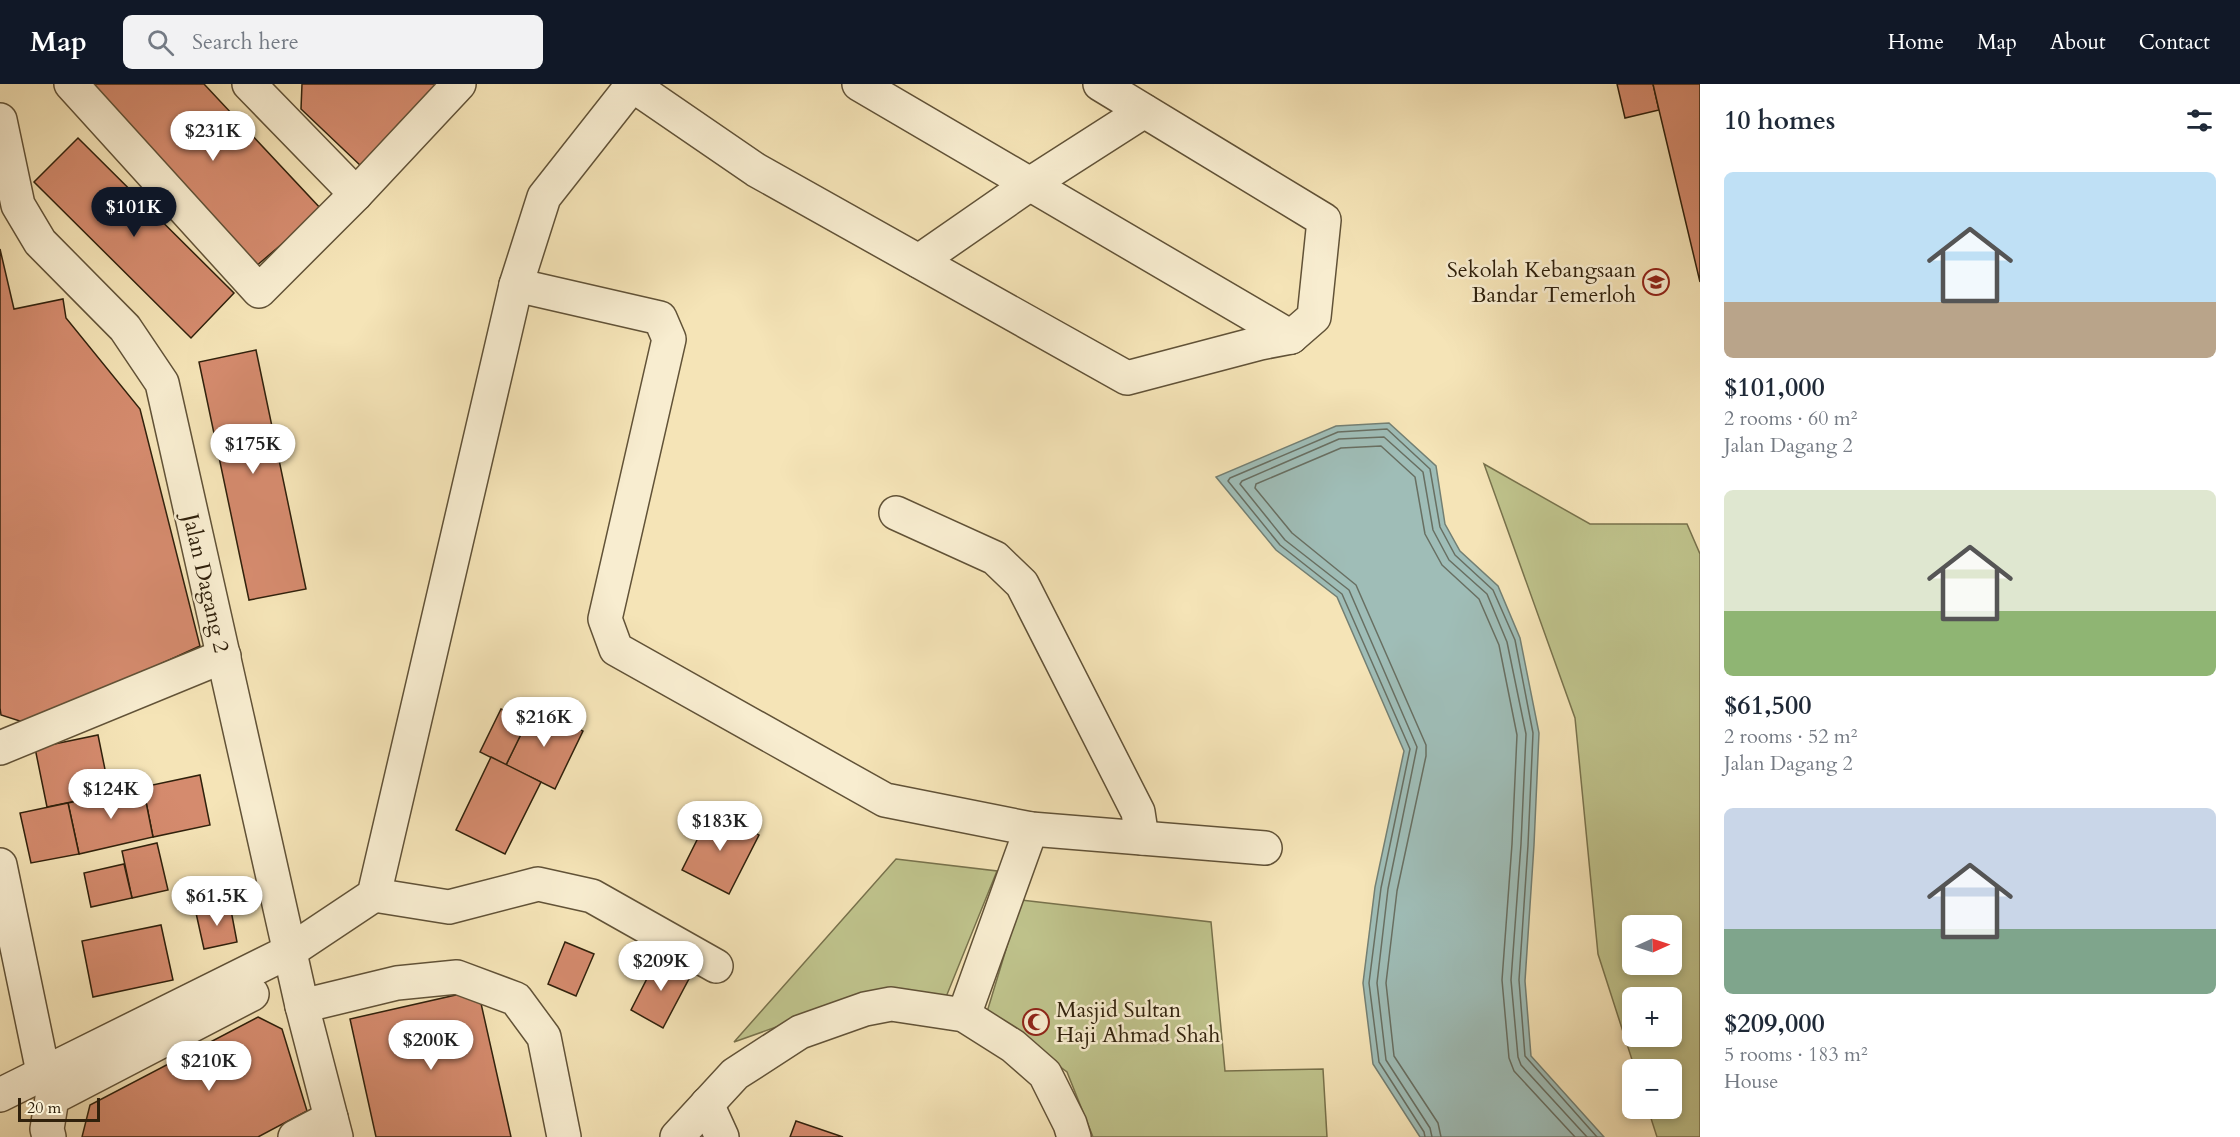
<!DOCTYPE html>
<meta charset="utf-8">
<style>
:root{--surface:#fff;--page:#f2f2f3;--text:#1f2937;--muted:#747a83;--accent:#111827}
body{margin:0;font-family:Cardo,serif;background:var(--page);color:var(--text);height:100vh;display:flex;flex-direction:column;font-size:22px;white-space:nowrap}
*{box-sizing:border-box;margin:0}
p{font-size:20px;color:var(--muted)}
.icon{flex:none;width:33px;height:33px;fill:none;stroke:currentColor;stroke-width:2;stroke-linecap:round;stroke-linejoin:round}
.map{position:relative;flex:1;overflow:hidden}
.side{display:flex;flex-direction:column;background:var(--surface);width:540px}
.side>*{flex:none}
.needle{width:39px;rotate:87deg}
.buttons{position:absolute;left:1622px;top:831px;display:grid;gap:12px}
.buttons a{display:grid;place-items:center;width:60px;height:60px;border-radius:9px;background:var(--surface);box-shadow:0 3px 9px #0003;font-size:30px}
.scale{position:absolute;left:18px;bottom:15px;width:82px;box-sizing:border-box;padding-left:6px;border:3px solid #30210c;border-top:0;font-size:16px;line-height:21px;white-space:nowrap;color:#30210c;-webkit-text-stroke:4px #f8edd0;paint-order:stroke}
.price{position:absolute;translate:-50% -51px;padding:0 14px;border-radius:21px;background:#fff;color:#222;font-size:20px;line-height:39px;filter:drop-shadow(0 2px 3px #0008)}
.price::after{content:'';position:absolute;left:50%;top:36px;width:18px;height:14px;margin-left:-9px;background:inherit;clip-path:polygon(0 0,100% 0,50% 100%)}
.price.selected{background:var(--accent);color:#fff}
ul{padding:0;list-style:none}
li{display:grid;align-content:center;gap:12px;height:318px;padding:0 24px}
li span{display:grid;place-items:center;height:186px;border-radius:9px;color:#555}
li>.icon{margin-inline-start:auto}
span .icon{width:108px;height:108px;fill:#fffc;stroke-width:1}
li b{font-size:26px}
h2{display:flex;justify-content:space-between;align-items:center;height:72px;padding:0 24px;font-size:26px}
header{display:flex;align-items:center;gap:36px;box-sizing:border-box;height:84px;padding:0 30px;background:var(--accent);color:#fff}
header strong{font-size:28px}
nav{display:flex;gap:33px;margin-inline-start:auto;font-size:21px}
.search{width:420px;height:54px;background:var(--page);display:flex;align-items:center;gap:15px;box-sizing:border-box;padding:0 21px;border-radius:9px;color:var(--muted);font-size:22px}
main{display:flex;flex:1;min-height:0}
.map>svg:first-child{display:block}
</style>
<header>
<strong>Map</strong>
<div class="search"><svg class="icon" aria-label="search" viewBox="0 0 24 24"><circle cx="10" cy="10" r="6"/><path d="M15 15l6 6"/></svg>Search here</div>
<nav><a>Home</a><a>Map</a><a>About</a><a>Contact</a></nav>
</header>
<main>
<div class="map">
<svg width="1700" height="1053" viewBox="0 0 1700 1053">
<rect width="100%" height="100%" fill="#f5e4b7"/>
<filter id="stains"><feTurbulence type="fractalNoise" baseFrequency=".00333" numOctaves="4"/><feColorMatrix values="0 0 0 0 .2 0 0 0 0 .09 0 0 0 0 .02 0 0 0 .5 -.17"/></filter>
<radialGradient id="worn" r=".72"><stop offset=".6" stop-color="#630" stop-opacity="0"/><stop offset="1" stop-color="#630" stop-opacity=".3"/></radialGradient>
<g fill="#bfc38c" stroke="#78724c" stroke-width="1.5" fill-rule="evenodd">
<path d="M 1484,380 L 1590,440 L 1687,440 L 1700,470 L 1700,1053 L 1657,1053 L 1648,1025 L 1671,1024 L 1671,986 L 1635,985 L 1598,870 L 1575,634 ZM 1632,842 L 1671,842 L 1671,880 L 1632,880 ZM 1632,914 L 1671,914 L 1671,952 L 1632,952 Z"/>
<path d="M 896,775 L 997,787 L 946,913 L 886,904 L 734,958 Z"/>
<path d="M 1021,816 L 1211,838 L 1225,987 L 1323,985 L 1327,1053 L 1093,1053 L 1067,988 L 987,928 Z"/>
</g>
<path fill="#9fbdb7" stroke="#737f73" stroke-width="1.5" d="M 1389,339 L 1436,382 L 1445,440 L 1460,467 L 1498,502 L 1520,554 L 1539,649 L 1534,761 L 1525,897 L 1531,972 L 1604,1053 L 1420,1053 L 1373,980 L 1363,899 L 1375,803 L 1404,667 L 1337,513 L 1276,466 L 1216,393 L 1336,342 Z"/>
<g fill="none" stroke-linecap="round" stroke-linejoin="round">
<g stroke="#686f62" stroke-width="1.5">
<path d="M 1425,1053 L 1424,1048 L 1379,978 L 1369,899 L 1381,804 L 1410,665 L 1342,510 L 1280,461 L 1228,397 L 1230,394 L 1338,348 L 1387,345 L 1430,385 L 1440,443 L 1455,471 L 1493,506 L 1515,556 L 1533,649 L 1528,761 L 1519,896 L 1525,972 L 1597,1053"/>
<path d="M 1432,1053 L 1430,1044 L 1386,976 L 1377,899 L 1388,805 L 1417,663 L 1349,506 L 1285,456 L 1240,400 L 1242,397 L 1339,355 L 1384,353 L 1423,388 L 1433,446 L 1449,476 L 1487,510 L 1507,558 L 1526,650 L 1521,760 L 1511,896 L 1518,973 L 1521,981 L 1587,1053"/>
<path d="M 1441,1053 L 1438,1039 L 1394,972 L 1386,899 L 1397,807 L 1426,672 L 1426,661 L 1356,501 L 1292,449 L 1255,404 L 1256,400 L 1341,364 L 1381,362 L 1415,393 L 1425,450 L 1442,481 L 1479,515 L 1499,561 L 1517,651 L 1512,760 L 1502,896 L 1509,974 L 1514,987 L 1575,1053"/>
</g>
</g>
<g fill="#d58b6e" stroke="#30210c" stroke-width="1.5">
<path d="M 82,0 L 204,0 L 322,126 L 255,183 Z"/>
<path d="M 302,0 L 439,0 L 362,83 L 301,25 Z"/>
<path d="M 1617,0 L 1653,0 L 1659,26 L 1625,34 Z"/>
<path d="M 1653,0 L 1700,0 L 1700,198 L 1659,26 Z"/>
<path d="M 78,54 L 234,209 L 191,254 L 34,98 Z"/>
<path d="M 0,165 L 14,225 L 63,215 L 66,234 L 140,325 L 200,562 L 29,640 L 1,631 L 0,624 Z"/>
<path d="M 256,266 L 306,505 L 249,516 L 199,278 Z"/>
<path d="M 534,623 L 583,647 L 555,705 L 506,681 Z"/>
<path d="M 501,625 L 527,638 L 506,681 L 480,668 Z"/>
<path d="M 98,651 L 110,710 L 47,723 L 35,664 Z"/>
<path d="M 491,673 L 541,698 L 505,770 L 456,746 Z"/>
<path d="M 200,691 L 210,741 L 153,753 L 143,703 Z"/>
<path d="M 143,703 L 153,753 L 79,770 L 68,719 Z"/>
<path d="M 68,719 L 79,770 L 31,779 L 20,729 Z"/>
<path d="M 712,726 L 759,751 L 729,810 L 682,786 Z"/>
<path d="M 157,759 L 168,806 L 132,814 L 122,767 Z"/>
<path d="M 124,780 L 132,814 L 91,823 L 84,789 Z"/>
<path d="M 230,821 L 237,858 L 204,865 L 196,829 Z"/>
<path d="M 161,841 L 173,896 L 93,913 L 82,857 Z"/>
<path d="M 565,858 L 594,870 L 576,912 L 548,900 Z"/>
<path d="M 658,873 L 691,891 L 663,944 L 631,926 Z"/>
<path d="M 478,906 L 511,1053 L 376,1053 L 350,935 Z"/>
<path d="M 258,933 L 282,945 L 307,1027 L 258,1053 L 82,1053 L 90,1021 Z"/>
<path d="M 796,1037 L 843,1053 L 790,1053 Z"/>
</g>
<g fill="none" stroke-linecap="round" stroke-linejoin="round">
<defs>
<g id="minor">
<path d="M 71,0 L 259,207 L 356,110 L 459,0"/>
<path d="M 249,0 L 356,110"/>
<path d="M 859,0 L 1291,253"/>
<path d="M 632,1 L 756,86 L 1127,294 L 1260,259 L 1291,253 L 1314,233 L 1324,136 L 1100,0"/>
<path d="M 0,36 L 18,121 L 40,158 L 125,244 L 162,299 L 302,922 L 336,1053"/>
<path d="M 919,177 L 1030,100 L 1144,27"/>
<path d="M 516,201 L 660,234 L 669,255 L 605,535 L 616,565 L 885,716 L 1031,745 L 1265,764"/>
<path d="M 896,429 L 995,474 L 1022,500 L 1138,728 L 1142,754"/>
<path d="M 0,664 L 224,572"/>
<path d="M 0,781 L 43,988"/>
<path d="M 374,811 L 449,823 L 538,800 L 592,812 L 716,882"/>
<path d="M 302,922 L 397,899 L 457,893 L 516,915 L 544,953 L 564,1053"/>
<path d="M 964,931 L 1031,745"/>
<path d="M 0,1011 L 290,867 L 374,811 L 516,201 L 544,113 L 633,0"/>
<path d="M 707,1020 L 722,1053"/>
<path d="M 49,1053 L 47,1045 L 52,1014 L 252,910"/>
<path d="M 295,1053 L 331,1034"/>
<path d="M 677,1053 L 735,990 L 800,948 L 865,925 L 891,920 L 964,931 L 1013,962 L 1045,990 L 1070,1040 L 1074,1053"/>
</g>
</defs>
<use href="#minor" stroke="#615237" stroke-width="36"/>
<use href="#minor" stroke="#f8edd0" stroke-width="33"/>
</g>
<defs>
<symbol id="school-ring" viewBox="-11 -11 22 22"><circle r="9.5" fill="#f8edd0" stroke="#8f2418" stroke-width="1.5"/><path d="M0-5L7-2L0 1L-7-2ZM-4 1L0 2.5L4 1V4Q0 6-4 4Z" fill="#8f2418"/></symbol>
<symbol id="mosque-ring" viewBox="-11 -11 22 22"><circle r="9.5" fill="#f8edd0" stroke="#8f2418" stroke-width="1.5"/><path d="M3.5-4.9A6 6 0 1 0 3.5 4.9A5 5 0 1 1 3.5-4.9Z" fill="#8f2418"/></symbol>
</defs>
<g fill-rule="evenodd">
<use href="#school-ring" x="1641" y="183" width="30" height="30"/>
<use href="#mosque-ring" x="1021" y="923" width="30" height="30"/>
</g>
<g text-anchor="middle" stroke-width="5" stroke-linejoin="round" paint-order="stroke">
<g font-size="22" fill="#30210c" stroke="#f8edd0" text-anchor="end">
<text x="1636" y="193">Sekolah Kebangsaan<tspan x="1636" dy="25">Bandar Temerloh</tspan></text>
<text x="1056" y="933" text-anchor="start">Masjid Sultan<tspan x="1056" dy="25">Haji Ahmad Shah</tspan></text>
</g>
<g font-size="22" fill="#30210c" stroke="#f8edd0">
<text transform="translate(207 499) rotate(77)" y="8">Jalan Dagang 2</text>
</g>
</g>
<rect width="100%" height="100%" filter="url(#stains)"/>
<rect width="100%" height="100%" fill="url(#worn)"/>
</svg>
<div class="buttons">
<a><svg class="needle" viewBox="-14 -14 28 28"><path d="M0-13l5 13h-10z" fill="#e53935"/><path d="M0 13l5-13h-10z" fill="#747a83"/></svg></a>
<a>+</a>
<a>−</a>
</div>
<div class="scale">20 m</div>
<b class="price" style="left:213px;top:78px">$231K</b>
<b class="price selected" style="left:134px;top:154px">$101K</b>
<b class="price" style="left:253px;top:391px">$175K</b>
<b class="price" style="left:544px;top:664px">$216K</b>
<b class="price" style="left:111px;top:736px">$124K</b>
<b class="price" style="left:720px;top:768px">$183K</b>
<b class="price" style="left:217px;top:843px">$61.5K</b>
<b class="price" style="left:661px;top:908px">$209K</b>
<b class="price" style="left:431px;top:987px">$200K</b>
<b class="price" style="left:209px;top:1008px">$210K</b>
</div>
<section class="side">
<h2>10 homes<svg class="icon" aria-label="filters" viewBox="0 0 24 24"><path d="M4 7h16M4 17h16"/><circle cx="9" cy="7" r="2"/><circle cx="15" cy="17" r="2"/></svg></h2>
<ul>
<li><span style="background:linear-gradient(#bfe0f5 70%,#b9a48a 0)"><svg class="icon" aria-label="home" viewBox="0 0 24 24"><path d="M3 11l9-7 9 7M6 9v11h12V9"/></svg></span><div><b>$101,000</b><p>2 rooms · 60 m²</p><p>Jalan Dagang 2</p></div></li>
<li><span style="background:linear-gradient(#dfe7d0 65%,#8fb573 0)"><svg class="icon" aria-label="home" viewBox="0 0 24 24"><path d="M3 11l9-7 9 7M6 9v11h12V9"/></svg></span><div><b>$61,500</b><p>2 rooms · 52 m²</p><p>Jalan Dagang 2</p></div></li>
<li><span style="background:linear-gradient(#c9d6e8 65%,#7fa58c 0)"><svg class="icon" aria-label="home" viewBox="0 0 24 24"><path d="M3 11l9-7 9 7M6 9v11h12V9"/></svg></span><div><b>$209,000</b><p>5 rooms · 183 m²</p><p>House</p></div></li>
</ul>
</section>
</main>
